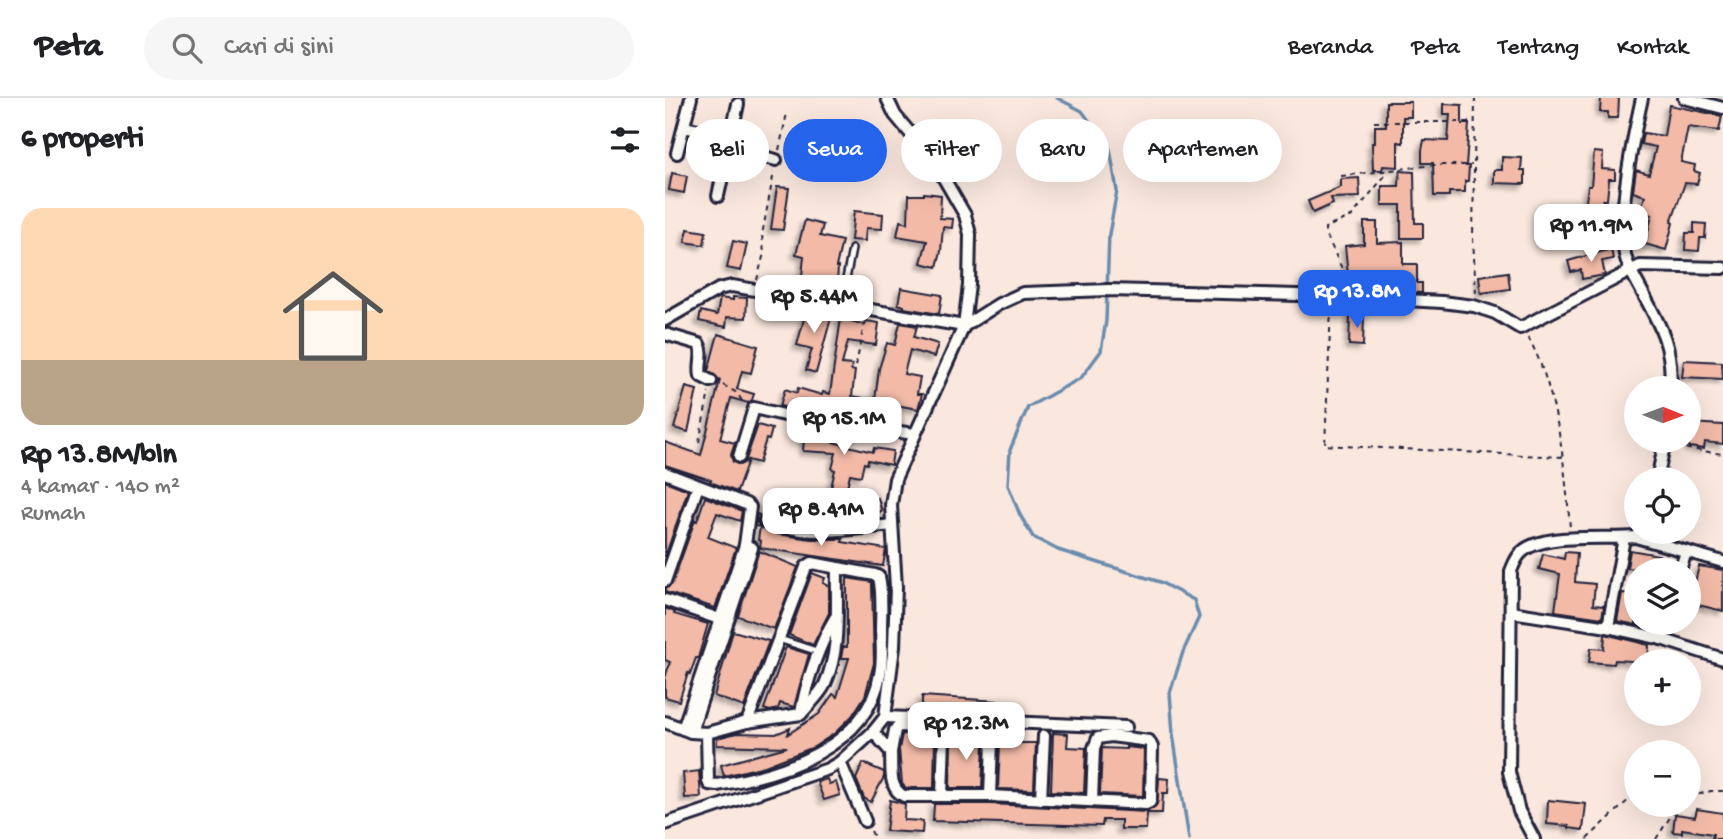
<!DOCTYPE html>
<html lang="id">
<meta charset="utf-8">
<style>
:root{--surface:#fff;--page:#f6f6f6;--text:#202124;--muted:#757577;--line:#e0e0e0;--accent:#2563eb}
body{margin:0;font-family:"Gochi Hand",sans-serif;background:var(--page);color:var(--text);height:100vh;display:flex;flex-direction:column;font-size:26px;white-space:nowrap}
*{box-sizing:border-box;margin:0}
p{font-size:23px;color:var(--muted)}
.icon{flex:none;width:38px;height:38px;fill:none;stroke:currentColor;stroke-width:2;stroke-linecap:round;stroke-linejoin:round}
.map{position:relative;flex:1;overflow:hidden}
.drawer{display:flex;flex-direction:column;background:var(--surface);width:665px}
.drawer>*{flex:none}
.banner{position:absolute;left:21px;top:21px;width:665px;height:63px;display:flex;gap:14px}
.needle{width:46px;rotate:91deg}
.buttons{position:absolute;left:959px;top:278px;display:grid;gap:14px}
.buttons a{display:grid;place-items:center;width:77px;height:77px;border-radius:50%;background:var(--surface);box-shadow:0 7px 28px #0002;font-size:35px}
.price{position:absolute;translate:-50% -60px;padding:0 16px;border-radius:14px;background:#fff;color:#222;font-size:23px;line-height:46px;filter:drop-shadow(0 2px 4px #0008)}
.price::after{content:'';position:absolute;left:50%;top:42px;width:21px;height:16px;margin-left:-10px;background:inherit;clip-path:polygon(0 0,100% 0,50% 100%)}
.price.active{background:var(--accent);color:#fff}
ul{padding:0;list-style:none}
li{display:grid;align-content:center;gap:14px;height:371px;padding:0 21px}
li+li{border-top:2px solid var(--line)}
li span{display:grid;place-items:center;height:217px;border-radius:21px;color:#555}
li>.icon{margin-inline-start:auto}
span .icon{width:126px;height:126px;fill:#fffc;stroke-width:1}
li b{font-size:30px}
h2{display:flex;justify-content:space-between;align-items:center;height:84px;padding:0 21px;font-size:30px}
.pill{padding:0 24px;border-radius:32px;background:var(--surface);box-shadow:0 7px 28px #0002;font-size:24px;line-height:63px}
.pill.active{background:var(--accent);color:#fff}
header{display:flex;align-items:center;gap:42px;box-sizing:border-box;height:98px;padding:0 35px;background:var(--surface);border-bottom:2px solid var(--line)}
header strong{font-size:33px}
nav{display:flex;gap:38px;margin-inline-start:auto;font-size:24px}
.search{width:490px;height:63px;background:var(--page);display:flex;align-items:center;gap:18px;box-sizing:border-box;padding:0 24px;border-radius:38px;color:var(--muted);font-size:26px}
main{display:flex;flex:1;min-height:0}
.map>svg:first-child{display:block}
</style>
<header>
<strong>Peta</strong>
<div class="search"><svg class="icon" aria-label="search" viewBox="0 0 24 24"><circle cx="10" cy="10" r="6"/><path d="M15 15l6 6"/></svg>Cari di sini</div>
<nav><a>Beranda</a><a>Peta</a><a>Tentang</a><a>Kontak</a></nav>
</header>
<main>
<section class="drawer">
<h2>6 properti<svg class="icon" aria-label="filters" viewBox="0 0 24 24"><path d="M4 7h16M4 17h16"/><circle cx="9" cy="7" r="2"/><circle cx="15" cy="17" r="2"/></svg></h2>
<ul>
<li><span style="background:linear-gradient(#ffd9b3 70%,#b9a48a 0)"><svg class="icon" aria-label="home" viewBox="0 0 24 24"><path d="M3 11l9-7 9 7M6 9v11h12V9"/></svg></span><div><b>Rp 13.8M/bln</b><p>4 kamar · 140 m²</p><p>Rumah</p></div></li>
</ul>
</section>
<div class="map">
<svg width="1058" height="741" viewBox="0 0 1058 741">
<defs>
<filter id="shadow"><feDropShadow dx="-4" dy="4" stdDeviation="2" flood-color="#0004"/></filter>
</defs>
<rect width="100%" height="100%" fill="#fae8df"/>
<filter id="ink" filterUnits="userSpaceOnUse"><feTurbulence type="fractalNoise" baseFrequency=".0143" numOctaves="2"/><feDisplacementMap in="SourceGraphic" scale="14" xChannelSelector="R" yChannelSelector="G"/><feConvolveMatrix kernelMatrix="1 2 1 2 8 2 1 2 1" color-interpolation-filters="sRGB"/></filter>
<g filter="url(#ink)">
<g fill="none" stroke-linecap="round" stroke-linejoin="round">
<path stroke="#6b8cae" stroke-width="3.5" d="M 392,0 L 417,13 L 445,51 L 452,93 L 444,136 L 441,223 L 436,253 L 416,280 L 363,309 L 345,352 L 343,387 L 355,417 L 368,439 L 393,452 L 495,484 L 529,502 L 534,519 L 518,554 L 505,595 L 508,636 L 524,741"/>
</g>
<g fill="#f2baa7" stroke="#22223b" stroke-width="2" filter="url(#shadow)">
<path d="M 936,0 L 954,0 L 953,20 L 943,20 L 943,14 L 935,14 Z"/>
<path d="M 721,4 L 746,4 L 746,19 L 738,19 L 738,45 L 733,44 L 733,69 L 718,68 L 717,72 L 708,72 L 707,45 L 710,45 L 710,28 L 721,28 Z"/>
<path d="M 779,6 L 797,7 L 797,26 L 804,26 L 801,68 L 804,68 L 803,83 L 800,83 L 800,94 L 784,94 L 784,98 L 769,98 L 768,65 L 757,65 L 757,52 L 759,42 L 783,43 L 785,16 L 779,16 Z"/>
<path d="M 1004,7 L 1057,18 L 1054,33 L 1023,29 L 1016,64 L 1030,67 L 1029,73 L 1035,75 L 1032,86 L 1020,85 L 1006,124 L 1008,125 L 1001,152 L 980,146 L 987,117 L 975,113 L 980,98 L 968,94 L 971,72 L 984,76 L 991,49 L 976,46 L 978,35 L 999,38 Z"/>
<path d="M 929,54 L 938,55 L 937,71 L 950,72 L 950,81 L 944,81 L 942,102 L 938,102 L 937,112 L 920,111 L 923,88 L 926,88 Z"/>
<path d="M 837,59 L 857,60 L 856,72 L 860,72 L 860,86 L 829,85 L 829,72 L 837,72 Z"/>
<path d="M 735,73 L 749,74 L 750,125 L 758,125 L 758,140 L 736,140 L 736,107 L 717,107 L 717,88 L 734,88 Z"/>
<path d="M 7,75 L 22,78 L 19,95 L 4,92 Z"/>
<path d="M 694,80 L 695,99 L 666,100 L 668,106 L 648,115 L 643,103 L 676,89 L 676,81 Z"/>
<path d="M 112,89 L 124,90 L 118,132 L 106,131 Z"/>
<path d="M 259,95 L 276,97 L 275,120 L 288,121 L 287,130 L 278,129 L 276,153 L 272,169 L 256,165 L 262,143 L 232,138 L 235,123 L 243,125 L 244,97 L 259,97 Z"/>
<path d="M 189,113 L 218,116 L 217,131 L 201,130 L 200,143 L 186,142 Z"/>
<path d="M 140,122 L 158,127 L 155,138 L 177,143 L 171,169 L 173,169 L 172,185 L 159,184 L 158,191 L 136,188 L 139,158 L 131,156 Z"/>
<path d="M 699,124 L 712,124 L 712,145 L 738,144 L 738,166 L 752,166 L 752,185 L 757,185 L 757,195 L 718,193 L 718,188 L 689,191 L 688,177 L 683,177 L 680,148 L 699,146 Z"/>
<path d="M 1029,125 L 1041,126 L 1040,140 L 1035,140 L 1034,153 L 1020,152 L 1021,135 L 1029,135 Z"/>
<path d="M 23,131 L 41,134 L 39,147 L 20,144 Z"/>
<path d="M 68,143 L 82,146 L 76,173 L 62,170 Z"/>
<path d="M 946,151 L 948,161 L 937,163 L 940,177 L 917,181 L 916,172 L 906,174 L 903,163 Z"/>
<path d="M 843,174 L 845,191 L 816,195 L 814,178 Z"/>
<path d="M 236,190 L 277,197 L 274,216 L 239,210 L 239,208 L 233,206 Z"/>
<path d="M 68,199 L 82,200 L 81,220 L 62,219 L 61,229 L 34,223 L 36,213 L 52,217 L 55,200 L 68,202 Z"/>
<path d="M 142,210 L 167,216 L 151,275 L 141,272 L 147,251 L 132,247 Z"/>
<path d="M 685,217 L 699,218 L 698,248 L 684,247 Z"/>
<path d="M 176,220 L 200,227 L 201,223 L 214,225 L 211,247 L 183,243 L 177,266 L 187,267 L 186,272 L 190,273 L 187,298 L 210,302 L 214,271 L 222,245 L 230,247 L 235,225 L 252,228 L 249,239 L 273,246 L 269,259 L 245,252 L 239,276 L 255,279 L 252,296 L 257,296 L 253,311 L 220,305 L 219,315 L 214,314 L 213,323 L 157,314 L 157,316 L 142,314 L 115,308 L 120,291 L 132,295 L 133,290 L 157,297 L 158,294 L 165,296 Z"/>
<path d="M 53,236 L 93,248 L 86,275 L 77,273 L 72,291 L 89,296 L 87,302 L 83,305 L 66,300 L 55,341 L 70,345 L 66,357 L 68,364 L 75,367 L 80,364 L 93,327 L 107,331 L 104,342 L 101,341 L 94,365 L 83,362 L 72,394 L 45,384 L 46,382 L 0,367 L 0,344 L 36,357 L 55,282 L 43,273 Z"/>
<path d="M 1019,262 L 1057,264 L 1058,281 L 1017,279 Z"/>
<path d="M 21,289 L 32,292 L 23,334 L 9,330 Z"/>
<path d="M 1024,325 L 1058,327 L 1058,346 L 1040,344 L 1039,351 L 1024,349 Z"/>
<path d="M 140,330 L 156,332 L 156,340 L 163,340 L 163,343 L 208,354 L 209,350 L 228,353 L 226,367 L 203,362 L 202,366 L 199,365 L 196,378 L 185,376 L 181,394 L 166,390 L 170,372 L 167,371 L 171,355 L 138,353 Z"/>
<path d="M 0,383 L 23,392 L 0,459 Z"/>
<path d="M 40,399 L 77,413 L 75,423 L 52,415 L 43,439 L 71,450 L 50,510 L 0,494 L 0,491 L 7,486 L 30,422 L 32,423 Z"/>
<path d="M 213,400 L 217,413 L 185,424 L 131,424 L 98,416 L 98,405 L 160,409 Z"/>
<path d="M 92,416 L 95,417 L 92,424 L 95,429 L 112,436 L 146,441 L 178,441 L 177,444 L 221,451 L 218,468 L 95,450 L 96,443 L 93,442 L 95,429 L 90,428 Z"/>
<path d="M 965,452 L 994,457 L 991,472 L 962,470 Z"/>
<path d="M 94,453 L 133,469 L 109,531 L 73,518 Z"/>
<path d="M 900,454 L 912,455 L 910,484 L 930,486 L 928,507 L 939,508 L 937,520 L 890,513 L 895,476 L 874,471 L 878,456 L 899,461 Z"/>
<path d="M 1034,468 L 1058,472 L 1058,513 L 1025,505 Z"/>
<path d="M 147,475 L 160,480 L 158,485 L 164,488 L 164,515 L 148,547 L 124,537 Z"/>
<path d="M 182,480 L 207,484 L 207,487 L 209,565 L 200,598 L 187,618 L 170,635 L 149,649 L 100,668 L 59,678 L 56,667 L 122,649 L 52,647 L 52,640 L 72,635 L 111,636 L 125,630 L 123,636 L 154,616 L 168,596 L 172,599 L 184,560 L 176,560 L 178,549 L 182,549 Z"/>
<path d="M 957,495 L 971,496 L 971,525 L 982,525 L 981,529 L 952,523 Z"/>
<path d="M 0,510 L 10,514 L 9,516 L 43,526 L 33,560 L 31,560 L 25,576 L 23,575 L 14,603 L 0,599 L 0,580 L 5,564 L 0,562 Z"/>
<path d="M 68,533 L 104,543 L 79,609 L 49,598 Z"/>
<path d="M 940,536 L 984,547 L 983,564 L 950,562 L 949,566 L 924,564 L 926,550 L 939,551 Z"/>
<path d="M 121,549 L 144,556 L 129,609 L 115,605 L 113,611 L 105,613 L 99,611 Z"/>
<path d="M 257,598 L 332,603 L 331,616 L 257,611 Z"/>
<path d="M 290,630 L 302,630 L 301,645 L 319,645 L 317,690 L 285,690 L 286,637 L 290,637 Z"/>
<path d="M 388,635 L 403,636 L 402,649 L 421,650 L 419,695 L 386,693 Z"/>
<path d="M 237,636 L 270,638 L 269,690 L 241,690 L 237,686 L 234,651 Z"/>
<path d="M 339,637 L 353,638 L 353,645 L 371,645 L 369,692 L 333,691 L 335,646 L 338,646 Z"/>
<path d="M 461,649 L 479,651 L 478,698 L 435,696 L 437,650 L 461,651 Z"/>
<path d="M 198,665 L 219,674 L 219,679 L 206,704 L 199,700 L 191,681 Z"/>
<path d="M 34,673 L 36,699 L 20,700 L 18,675 Z"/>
<path d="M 494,680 L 504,681 L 503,695 L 498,695 L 497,715 L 482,715 L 481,731 L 456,731 L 456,722 L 438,722 L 437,728 L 268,723 L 269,706 L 325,706 L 481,714 L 492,706 Z"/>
<path d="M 162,681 L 164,686 L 171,684 L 175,697 L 159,702 L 152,684 Z"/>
<path d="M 225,702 L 240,706 L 239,722 L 258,723 L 257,735 L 221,733 Z"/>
<path d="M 883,702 L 921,706 L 918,732 L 904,730 L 904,728 L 882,726 Z"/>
<path d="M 1032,711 L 1058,715 L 1058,741 L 1047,741 L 1048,736 L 1017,731 L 1017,735 L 1008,734 L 1010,716 L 1030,719 Z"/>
</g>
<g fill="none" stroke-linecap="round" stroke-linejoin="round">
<defs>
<g id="lane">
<path d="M 176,206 L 187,151"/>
<path d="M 114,541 L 154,554"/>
</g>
<g id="street">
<path d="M 977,0 C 968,41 954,108 959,150 C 960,164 968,177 975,190 C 994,225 1009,249 1005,290"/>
<path d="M 1019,0 L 1058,10"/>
<path d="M 19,29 L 66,39"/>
<path d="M 63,50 L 111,62"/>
<path d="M 12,55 L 26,0"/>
<path d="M 53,98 L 73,6"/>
<path d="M 0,222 L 54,191 L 67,188 L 299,228 L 334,206 L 358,195 L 444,192 L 667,198 L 777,204 L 809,208 L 830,215 L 855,230 L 975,168 L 1058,170"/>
<path d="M 0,236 L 34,246 C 40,256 33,267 36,278 L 46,283"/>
<path d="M 74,359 L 89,310 L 141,322 L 250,336"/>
<path d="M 0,375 L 81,406 L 85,409 L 80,447 L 18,631"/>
<path d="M 992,382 L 1000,343"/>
<path d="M 100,423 C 138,440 187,431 227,427"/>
<path d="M 971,439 L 1058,464"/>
<path d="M 1015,472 L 1021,454"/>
<path d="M 0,483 L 33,388"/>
<path d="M 0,502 L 60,523"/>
<path d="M 846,514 L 943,529 L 993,540 L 1058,561"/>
<path d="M 943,529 L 959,440"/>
<path d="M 996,541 L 1001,525"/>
<path d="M 136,616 C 140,586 155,545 170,520"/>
<path d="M 220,619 L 461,629"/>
<path d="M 0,624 L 26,634 L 42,635 L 82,624 L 136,616 C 144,606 155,597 160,586 C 176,551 171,509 172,471"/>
<path d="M 26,634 L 87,450 L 80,447"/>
<path d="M 208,634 L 226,654 C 227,670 223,691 239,698 L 325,698 L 481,706 L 485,704 L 486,701 L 487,649 L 484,643 L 446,638 L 433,640 L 429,650 L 427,703"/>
<path d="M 42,635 L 43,683 L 44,686 L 52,687 C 115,677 203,650 215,576 C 218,562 217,547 216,533 C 216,516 218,496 214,479 L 210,477 L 147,465 L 141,469 L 82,624"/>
<path d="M 226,654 L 230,632 L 233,628 L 266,629 L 276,632 L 279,640 L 277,698"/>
<path d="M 175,664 L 200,723"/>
<path d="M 325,698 L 327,643"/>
<path d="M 376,701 L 379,638"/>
<path d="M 0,726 L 163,671 L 175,664 L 208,634 L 220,619 L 229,549 L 231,489 L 226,407 L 230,381 L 299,228 L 304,187 L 305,136 L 300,117 L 270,65 L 230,17 L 222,0"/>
<path d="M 869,741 L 854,713 L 844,674 L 846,473 C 849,466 851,459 857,454 C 878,434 943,442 971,439 L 979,434"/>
</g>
</defs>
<use href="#lane" stroke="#22223b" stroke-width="10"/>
<use href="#street" stroke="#22223b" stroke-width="16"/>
<g stroke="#22223b" stroke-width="2" stroke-dasharray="5 5" stroke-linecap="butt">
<path d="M 810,0 L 808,140 L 811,197"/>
<path d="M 709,24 L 809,24"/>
<path d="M 114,52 L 122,15"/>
<path d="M 676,78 L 769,67 L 807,67"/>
<path d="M 92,182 L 99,155 L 97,137 L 109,74"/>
<path d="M 685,188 L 660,134 L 660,130 L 687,118 L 723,74"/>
<path d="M 666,210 L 660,347 L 899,359"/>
<path d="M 863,239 C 893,293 900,369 905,430"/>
<path d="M 191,268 L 200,221"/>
<path d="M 58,287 L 72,295 L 79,306"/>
<path d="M 34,344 L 44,294"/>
<path d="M 1011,349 L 1058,356"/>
<path d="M 1024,699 L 1046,693 L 1058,693"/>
<path d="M 206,733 L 210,741"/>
<path d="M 922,741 L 971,695"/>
<path d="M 991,741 L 1013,707"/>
</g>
<use href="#lane" stroke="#fdfcf7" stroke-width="5"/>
<use href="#street" stroke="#fdfcf7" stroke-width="10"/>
</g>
</g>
</svg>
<div class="buttons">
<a><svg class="needle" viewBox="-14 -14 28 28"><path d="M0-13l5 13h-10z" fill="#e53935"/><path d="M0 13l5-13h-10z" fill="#757577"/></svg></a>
<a><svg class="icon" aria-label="locate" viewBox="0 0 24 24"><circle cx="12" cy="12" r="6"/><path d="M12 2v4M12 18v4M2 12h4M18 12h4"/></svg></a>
<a><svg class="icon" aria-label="layers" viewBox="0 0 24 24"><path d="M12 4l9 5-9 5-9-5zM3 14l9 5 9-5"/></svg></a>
<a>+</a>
<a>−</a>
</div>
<b class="price" style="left:926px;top:166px">Rp 11.9M</b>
<b class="price active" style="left:692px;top:232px">Rp 13.8M</b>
<b class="price" style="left:149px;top:237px">Rp 5.44M</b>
<b class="price" style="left:179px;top:359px">Rp 15.1M</b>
<b class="price" style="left:156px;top:450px">Rp 8.41M</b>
<b class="price" style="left:301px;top:664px">Rp 12.3M</b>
<div class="banner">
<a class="pill">Beli</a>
<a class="pill active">Sewa</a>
<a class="pill">Filter</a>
<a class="pill">Baru</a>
<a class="pill">Apartemen</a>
</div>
</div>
</main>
